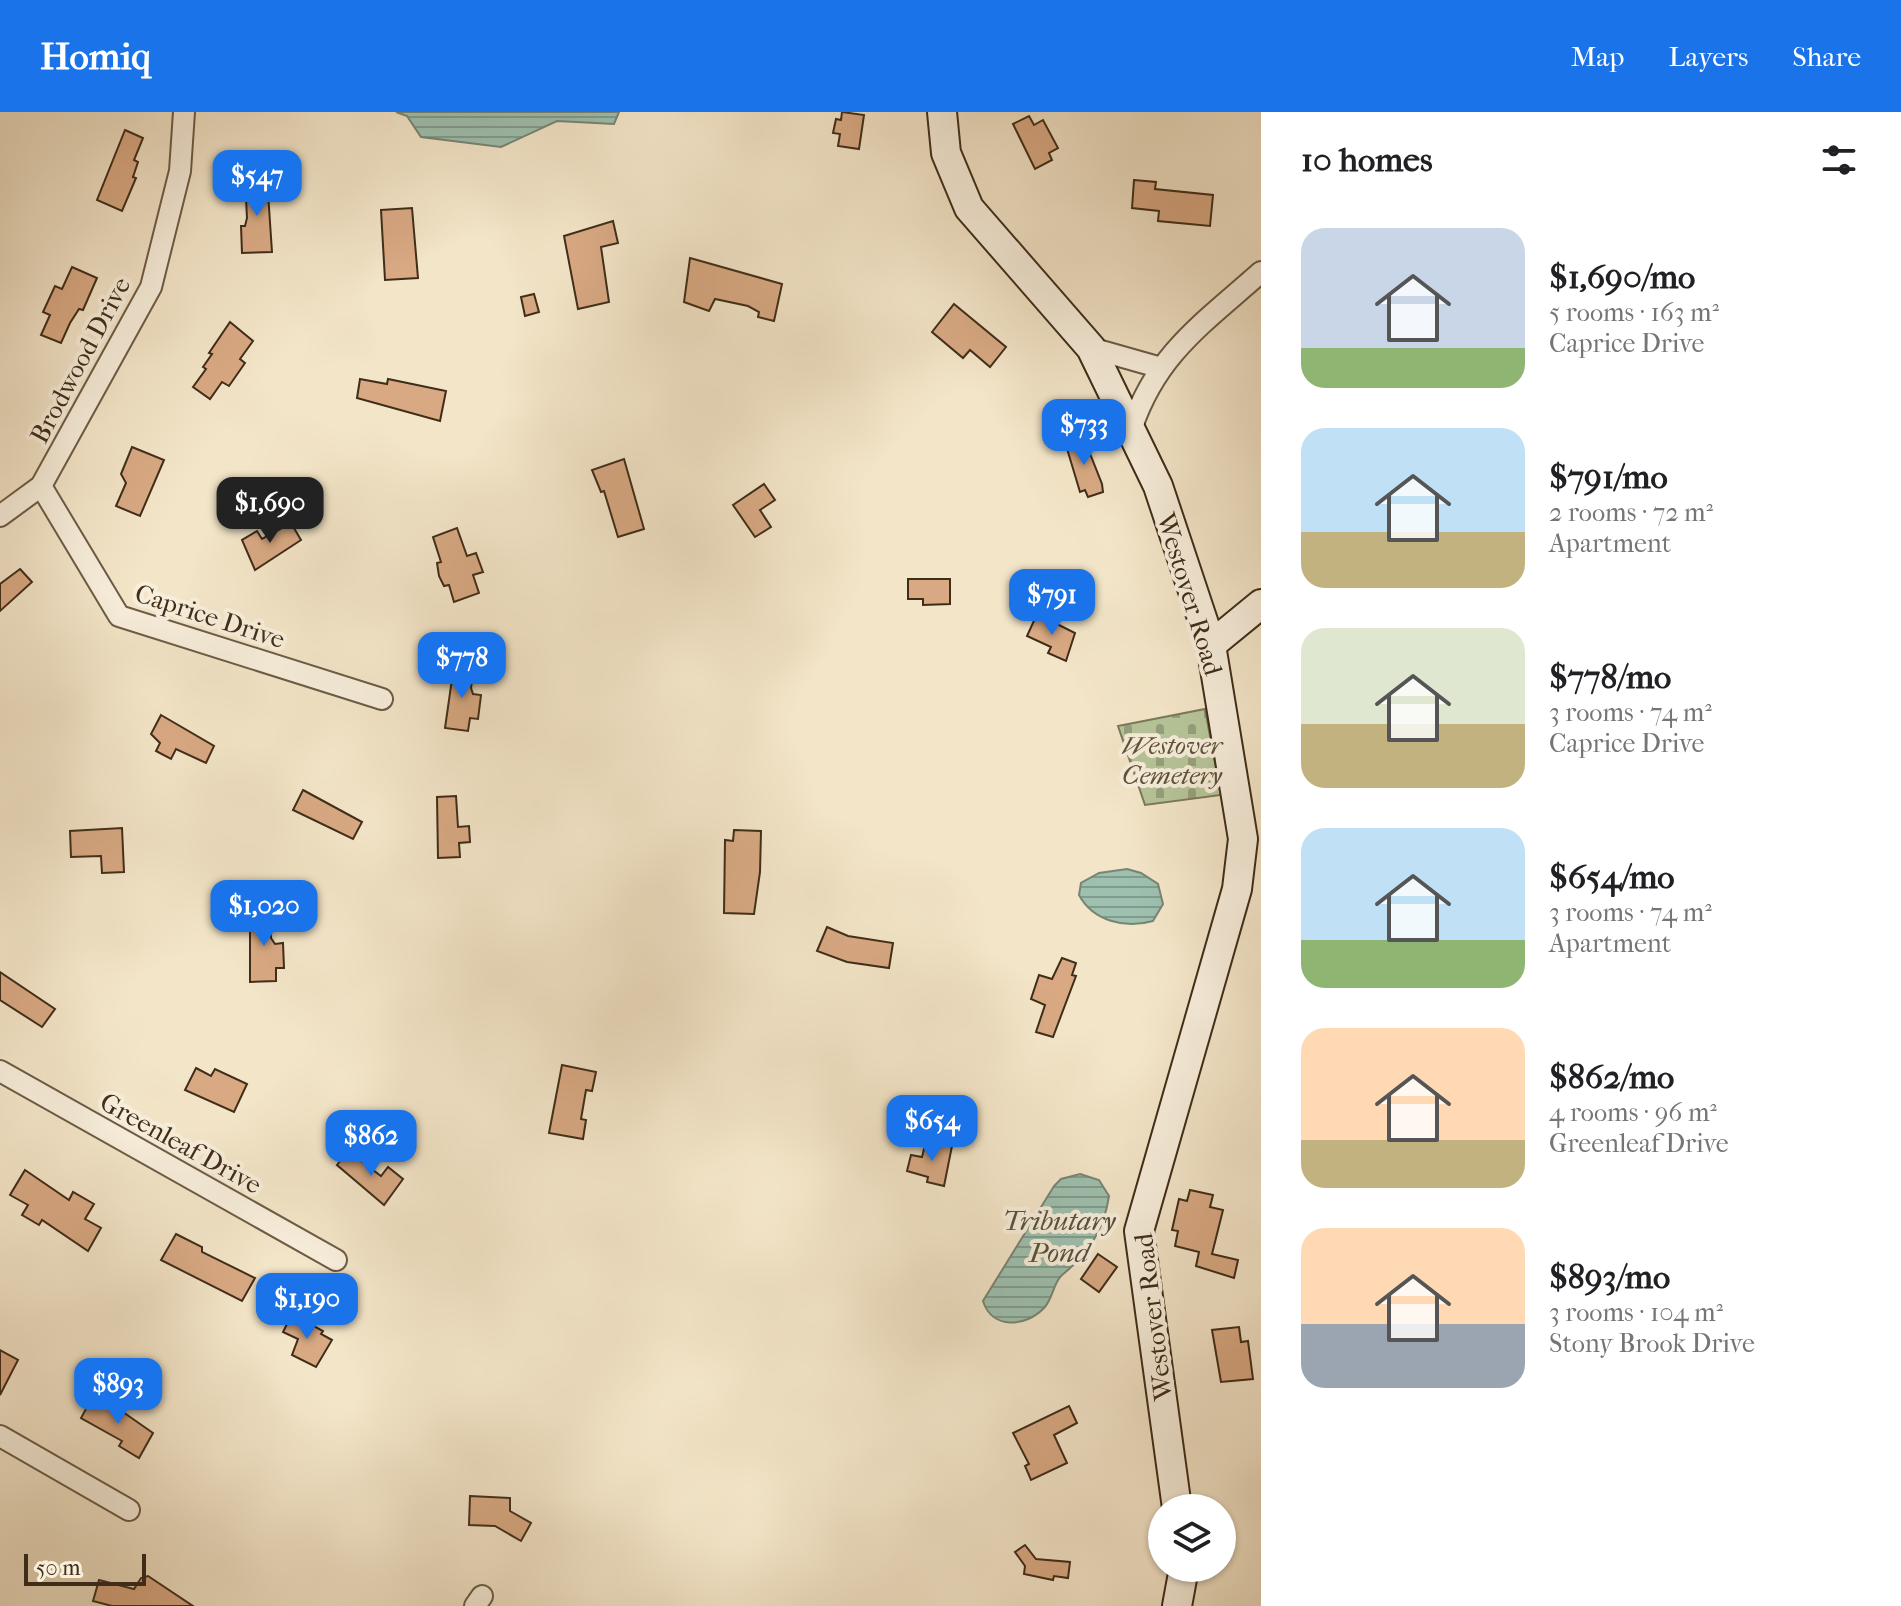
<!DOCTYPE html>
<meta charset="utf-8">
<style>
:root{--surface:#fff;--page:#f2f2f2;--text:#202124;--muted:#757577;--accent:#1a73e8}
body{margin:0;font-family:"IM FELL French Canon",serif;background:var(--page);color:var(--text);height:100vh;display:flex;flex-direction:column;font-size:30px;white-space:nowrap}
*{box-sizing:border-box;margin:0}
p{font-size:26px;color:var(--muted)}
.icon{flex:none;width:44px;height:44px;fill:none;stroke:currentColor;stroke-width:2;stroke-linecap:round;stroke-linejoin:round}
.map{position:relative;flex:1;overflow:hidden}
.sheet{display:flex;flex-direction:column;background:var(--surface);width:640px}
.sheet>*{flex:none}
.tools{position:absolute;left:1148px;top:1382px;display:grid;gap:16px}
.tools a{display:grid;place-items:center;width:88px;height:88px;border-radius:50%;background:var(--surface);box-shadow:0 2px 6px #0004;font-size:40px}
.scale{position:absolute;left:24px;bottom:20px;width:122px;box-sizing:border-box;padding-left:8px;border:4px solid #402d19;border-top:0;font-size:22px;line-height:28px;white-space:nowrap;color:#402d19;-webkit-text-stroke:6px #f7eedb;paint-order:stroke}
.price{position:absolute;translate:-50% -68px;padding:0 18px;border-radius:16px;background:var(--accent);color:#fff;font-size:26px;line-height:52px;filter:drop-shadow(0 2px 4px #0008)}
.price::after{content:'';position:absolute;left:50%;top:48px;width:24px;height:18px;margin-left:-12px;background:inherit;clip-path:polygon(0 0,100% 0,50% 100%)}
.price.current{background:#222;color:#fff}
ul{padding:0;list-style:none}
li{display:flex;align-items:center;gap:24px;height:200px;padding:0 40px}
li span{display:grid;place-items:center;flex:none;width:224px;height:160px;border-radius:24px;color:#555}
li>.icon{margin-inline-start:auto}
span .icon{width:96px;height:96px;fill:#fffc;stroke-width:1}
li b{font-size:34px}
h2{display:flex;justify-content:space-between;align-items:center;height:96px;padding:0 40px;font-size:34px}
header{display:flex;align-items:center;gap:48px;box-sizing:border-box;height:112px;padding:0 40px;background:var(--accent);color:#fff}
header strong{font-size:38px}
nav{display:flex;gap:44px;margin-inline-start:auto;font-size:28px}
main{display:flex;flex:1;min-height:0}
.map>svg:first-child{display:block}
</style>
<header>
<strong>Homiq</strong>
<nav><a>Map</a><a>Layers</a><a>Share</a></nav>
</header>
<main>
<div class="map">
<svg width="1261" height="1494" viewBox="0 0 1261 1494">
<defs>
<pattern id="cemetery-stones" width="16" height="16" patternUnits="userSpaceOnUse" patternTransform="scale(2)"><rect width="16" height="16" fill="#b6c599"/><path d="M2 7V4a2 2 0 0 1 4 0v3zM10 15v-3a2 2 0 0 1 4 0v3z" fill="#95a07c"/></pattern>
<pattern id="water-rules" width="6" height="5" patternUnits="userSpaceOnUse" patternTransform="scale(2)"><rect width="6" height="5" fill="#9dc0af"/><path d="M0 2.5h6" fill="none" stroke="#819c8e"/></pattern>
</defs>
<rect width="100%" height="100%" fill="#f3e5c8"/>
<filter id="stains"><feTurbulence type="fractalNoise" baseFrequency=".0025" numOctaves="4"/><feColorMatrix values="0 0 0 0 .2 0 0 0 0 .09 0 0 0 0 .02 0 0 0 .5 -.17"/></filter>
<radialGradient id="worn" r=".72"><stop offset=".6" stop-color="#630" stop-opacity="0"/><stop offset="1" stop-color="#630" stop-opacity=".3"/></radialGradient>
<path fill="url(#cemetery-stones)" stroke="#7b7959" stroke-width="2" d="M 1205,597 L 1221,683 L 1145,693 L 1118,614 Z"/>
<g fill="url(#water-rules)" stroke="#788573" stroke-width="2">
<path d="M 396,0 L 619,0 L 614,12 L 557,9 L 501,35 L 421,25 L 407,4 Z"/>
<path d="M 1127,757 L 1141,761 L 1158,772 L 1163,792 L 1153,809 C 1125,817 1093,809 1079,783 L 1081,771 L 1099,761 Z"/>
<path d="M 1080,1062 L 1099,1068 L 1109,1084 C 1104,1118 1088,1142 1062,1163 C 1053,1171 1053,1187 1044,1196 C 1026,1215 992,1218 983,1189 L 1054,1074 L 1061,1067 Z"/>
</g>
<g fill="#d8a983" stroke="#402d19" stroke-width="2">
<path d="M 842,0 L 864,3 L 859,37 L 838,34 L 840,22 L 833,21 L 836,7 L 841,8 Z"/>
<path d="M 1029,4 L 1034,13 L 1043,8 L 1058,36 L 1049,41 L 1052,48 L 1035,57 L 1013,12 Z"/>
<path d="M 125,18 L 143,26 L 134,48 L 138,50 L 133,65 L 136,66 L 122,99 L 97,88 Z"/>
<path d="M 245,66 L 267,66 L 272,140 L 242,141 L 241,114 L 245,114 L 247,106 Z"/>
<path d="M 1134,68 L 1156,70 L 1155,77 L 1213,83 L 1210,114 L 1158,109 L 1159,99 L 1132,96 Z"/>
<path d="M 412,96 L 418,166 L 385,168 L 381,98 Z"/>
<path d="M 613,109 L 618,131 L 601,135 L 609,190 L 578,197 L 564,124 Z"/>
<path d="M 690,146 L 782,172 L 774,209 L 758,205 L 759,200 L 748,194 L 715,187 L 709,199 L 684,190 Z"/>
<path d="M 72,155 L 97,166 L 83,198 L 79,197 L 70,211 L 61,231 L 41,223 L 50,203 L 43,200 L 55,174 L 62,177 Z"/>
<path d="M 534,182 L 539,200 L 525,204 L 521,185 Z"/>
<path d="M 954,192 L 1006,235 L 990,255 L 970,238 L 963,246 L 932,220 Z"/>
<path d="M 230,210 L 253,229 L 240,247 L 245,251 L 229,274 L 222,270 L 210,287 L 193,275 L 206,257 L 203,255 L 212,242 L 209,241 Z"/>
<path d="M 360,267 L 387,272 L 388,267 L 446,279 L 440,309 L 357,286 Z"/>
<path d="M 1083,324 L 1102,372 L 1103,380 L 1088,385 L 1085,378 L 1080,380 L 1065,330 Z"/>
<path d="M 132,335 L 164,348 L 140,404 L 116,394 L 126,371 L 121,362 Z"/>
<path d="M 624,347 L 644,417 L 618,425 L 604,379 L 601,380 L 592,358 Z"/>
<path d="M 764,372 L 775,388 L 760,398 L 771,415 L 755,425 L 733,393 Z"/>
<path d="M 291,411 L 301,428 L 255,458 L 242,428 L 257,419 L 262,427 Z"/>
<path d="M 457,416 L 467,444 L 476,441 L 483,460 L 473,463 L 479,481 L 454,490 L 449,473 L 444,474 L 439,464 L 437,451 L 441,450 L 433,425 Z"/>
<path d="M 20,457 L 32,470 L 0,499 L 0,472 Z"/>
<path d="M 908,467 L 950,467 L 950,492 L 923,493 L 923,487 L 908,487 Z"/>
<path d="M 1037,502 L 1075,521 L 1066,549 L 1048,541 L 1051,535 L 1027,524 Z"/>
<path d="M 454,553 L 474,555 L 471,576 L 473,582 L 481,583 L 478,607 L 470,606 L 468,619 L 445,616 Z"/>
<path d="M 161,603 L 214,634 L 206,651 L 176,637 L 171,647 L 156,639 L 160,631 L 151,622 Z"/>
<path d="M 303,678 L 362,710 L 353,727 L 293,698 Z"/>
<path d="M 456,684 L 458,715 L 469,714 L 470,730 L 459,731 L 460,745 L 438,746 L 437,685 Z"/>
<path d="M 122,716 L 124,760 L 102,761 L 101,744 L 71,745 L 70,719 Z"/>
<path d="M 734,718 L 761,719 L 760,760 L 754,802 L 724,801 L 725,728 L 733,729 Z"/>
<path d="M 270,796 L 271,826 L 275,832 L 283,831 L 284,856 L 276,856 L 276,869 L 250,870 L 250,797 Z"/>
<path d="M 827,815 L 848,824 L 893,831 L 889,856 L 847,850 L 817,839 Z"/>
<path d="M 1062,846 L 1076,851 L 1072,863 L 1076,864 L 1053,925 L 1036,920 L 1045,893 L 1031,887 L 1039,863 L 1052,867 Z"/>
<path d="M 0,860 L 55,897 L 42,915 L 0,888 Z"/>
<path d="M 562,953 L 596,960 L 592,979 L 586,978 L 581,1007 L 586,1008 L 583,1027 L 549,1021 Z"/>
<path d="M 196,956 L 211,964 L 215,957 L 247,972 L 234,1000 L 185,978 Z"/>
<path d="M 929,1030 L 952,1034 L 944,1074 L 927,1070 L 928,1065 L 907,1059 L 911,1043 L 922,1045 L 925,1033 Z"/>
<path d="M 348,1039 L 381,1064 L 388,1055 L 403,1067 L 384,1093 L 337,1053 Z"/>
<path d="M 25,1058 L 69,1088 L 73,1080 L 94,1092 L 85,1107 L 101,1116 L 88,1139 L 42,1108 L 39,1113 L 22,1103 L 28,1093 L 10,1083 Z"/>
<path d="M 1190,1078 L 1213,1083 L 1210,1095 L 1223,1098 L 1212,1142 L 1238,1148 L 1234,1166 L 1196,1154 L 1199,1140 L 1175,1134 L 1178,1119 L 1172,1118 L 1179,1087 L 1187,1089 Z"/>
<path d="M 176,1122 L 202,1135 L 202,1140 L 255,1166 L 242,1189 L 161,1148 Z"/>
<path d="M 1098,1142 L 1117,1155 L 1099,1180 L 1081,1167 Z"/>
<path d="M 292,1202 L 323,1219 L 321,1222 L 332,1228 L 316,1255 L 292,1243 L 298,1227 L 283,1220 Z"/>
<path d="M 1239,1215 L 1241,1230 L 1248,1229 L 1253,1267 L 1221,1270 L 1212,1218 Z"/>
<path d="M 0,1238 L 18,1248 L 0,1283 Z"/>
<path d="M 92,1286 L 108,1295 L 110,1291 L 153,1321 L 139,1346 L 119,1334 L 122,1329 L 81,1306 Z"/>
<path d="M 1069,1294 L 1077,1311 L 1054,1323 L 1067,1351 L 1031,1368 L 1025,1354 L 1029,1352 L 1013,1321 Z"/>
<path d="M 470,1384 L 510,1386 L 510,1399 L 531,1411 L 521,1429 L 495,1414 L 469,1413 Z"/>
<path d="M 1025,1433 L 1036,1447 L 1070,1450 L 1068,1466 L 1054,1464 L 1053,1468 L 1024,1462 L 1025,1454 L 1015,1440 Z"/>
<path d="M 148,1464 L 193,1494 L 112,1494 L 93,1489 L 99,1468 L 134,1477 L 141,1466 Z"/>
</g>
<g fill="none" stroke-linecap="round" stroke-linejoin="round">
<defs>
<g id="street">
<path d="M 1091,236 L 1158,255"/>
<path d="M 1132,315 C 1157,241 1205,210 1261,160"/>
<path d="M 41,374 L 119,504 L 382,587"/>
<path d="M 0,404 L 41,374 L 151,175 L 180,59 L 184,0"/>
<path d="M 0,959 L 336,1148"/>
<path d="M 0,1324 L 129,1398"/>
<path d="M 475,1494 L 482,1484"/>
</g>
<g id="secondary">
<path d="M 942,0 L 946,41 L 969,96 L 1091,236 L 1158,374 L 1211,533 L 1243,727 L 1237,777 L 1139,1119 L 1177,1396"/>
<path d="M 1211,533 L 1261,492"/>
<path d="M 1177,1494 L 1184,1456"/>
</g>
</defs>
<use href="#street" stroke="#6d5b45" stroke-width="24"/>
<use href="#secondary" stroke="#402d19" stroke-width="32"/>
<use href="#street" stroke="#f7eedb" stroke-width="20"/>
<use href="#secondary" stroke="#f7eedb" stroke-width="28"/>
</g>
<g text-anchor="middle" stroke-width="8" stroke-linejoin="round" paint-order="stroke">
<g font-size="26" fill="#402d19" stroke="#f7eedb">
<text transform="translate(80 248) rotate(-62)" y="9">Brodwood Drive</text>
<text transform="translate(1190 482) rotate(73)" y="9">Westover Road</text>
<text transform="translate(210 504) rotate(18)" y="9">Caprice Drive</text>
<text transform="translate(181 1031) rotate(29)" y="9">Greenleaf Drive</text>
<text transform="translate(1153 1205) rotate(-97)" y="9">Westover Road</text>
</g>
<g font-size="26" font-style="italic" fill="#5e5339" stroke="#f7eedb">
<text x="1172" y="642">Westover<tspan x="1172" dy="30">Cemetery</tspan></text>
</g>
<g font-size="28" font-style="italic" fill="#57523e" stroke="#f7eedb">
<text x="1059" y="1118">Tributary<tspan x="1059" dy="32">Pond</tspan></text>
</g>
</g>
<rect width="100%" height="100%" filter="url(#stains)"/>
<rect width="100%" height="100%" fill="url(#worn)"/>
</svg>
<div class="tools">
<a><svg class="icon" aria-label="layers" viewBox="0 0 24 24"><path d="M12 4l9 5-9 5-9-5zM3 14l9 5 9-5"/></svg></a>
</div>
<div class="scale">50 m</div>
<b class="price" style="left:257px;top:106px">$547</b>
<b class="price" style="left:1084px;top:355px">$733</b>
<b class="price current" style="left:270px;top:433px">$1,690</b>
<b class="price" style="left:1052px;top:525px">$791</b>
<b class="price" style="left:462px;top:588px">$778</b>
<b class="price" style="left:264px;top:836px">$1,020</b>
<b class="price" style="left:932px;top:1051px">$654</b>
<b class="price" style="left:371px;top:1066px">$862</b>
<b class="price" style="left:307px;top:1229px">$1,190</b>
<b class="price" style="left:118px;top:1314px">$893</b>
</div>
<section class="sheet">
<h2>10 homes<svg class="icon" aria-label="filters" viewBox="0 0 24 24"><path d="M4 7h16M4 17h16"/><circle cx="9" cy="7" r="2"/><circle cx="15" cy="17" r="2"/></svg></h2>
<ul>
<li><span style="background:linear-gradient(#c9d6e8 75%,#8fb573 0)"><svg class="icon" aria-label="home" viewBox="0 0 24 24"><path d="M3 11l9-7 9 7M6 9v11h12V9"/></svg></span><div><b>$1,690/mo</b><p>5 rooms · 163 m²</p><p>Caprice Drive</p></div></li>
<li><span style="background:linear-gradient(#bfe0f5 65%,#c2b280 0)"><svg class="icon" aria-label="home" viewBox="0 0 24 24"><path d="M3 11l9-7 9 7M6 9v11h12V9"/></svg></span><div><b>$791/mo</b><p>2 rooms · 72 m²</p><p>Apartment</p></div></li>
<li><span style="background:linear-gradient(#dfe7d0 60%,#c2b280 0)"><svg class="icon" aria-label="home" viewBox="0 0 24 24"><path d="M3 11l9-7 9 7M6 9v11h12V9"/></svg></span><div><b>$778/mo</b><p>3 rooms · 74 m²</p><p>Caprice Drive</p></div></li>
<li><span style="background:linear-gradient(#bfe0f5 70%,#8fb573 0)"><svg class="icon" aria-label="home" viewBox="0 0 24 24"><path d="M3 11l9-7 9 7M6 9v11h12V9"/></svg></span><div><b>$654/mo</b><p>3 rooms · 74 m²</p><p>Apartment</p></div></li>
<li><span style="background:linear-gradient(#ffd9b3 70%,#c2b280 0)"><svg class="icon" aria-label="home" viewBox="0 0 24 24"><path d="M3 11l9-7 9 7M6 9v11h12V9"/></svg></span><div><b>$862/mo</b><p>4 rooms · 96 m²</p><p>Greenleaf Drive</p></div></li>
<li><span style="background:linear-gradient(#ffd9b3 60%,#9aa5b1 0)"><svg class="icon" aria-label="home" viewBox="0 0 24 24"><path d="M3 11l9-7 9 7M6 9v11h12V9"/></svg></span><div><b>$893/mo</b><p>3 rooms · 104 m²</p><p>Stony Brook Drive</p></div></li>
</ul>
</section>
</main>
